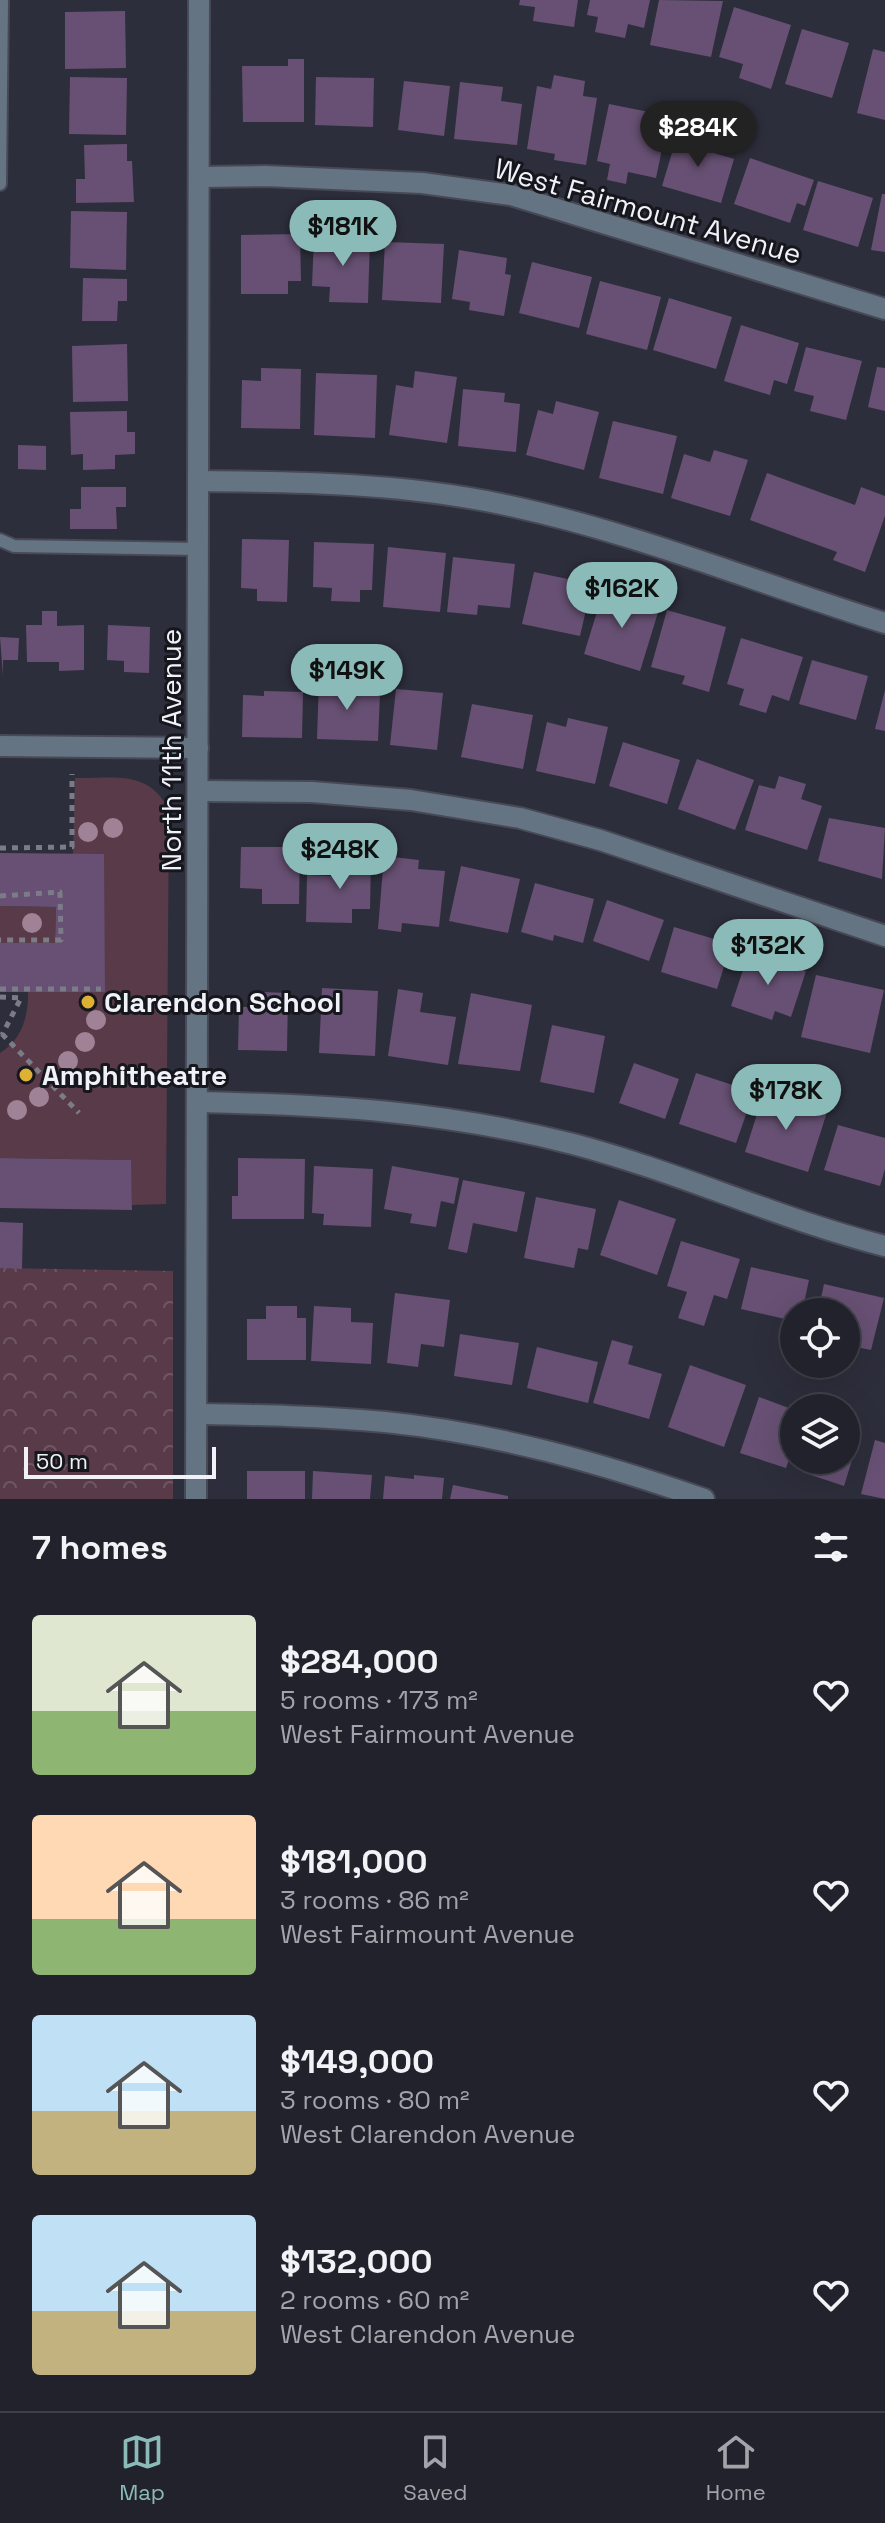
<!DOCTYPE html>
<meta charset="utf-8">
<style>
:root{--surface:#22222c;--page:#2e2f38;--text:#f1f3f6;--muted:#a2a4a9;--line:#3f3f48;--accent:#8bbbb9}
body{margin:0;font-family:"Space Grotesk",sans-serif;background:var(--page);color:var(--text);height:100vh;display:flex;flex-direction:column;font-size:30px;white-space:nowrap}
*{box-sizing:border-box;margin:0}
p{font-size:26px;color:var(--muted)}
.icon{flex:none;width:44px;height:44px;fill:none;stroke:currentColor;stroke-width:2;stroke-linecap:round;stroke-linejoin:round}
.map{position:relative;height:1499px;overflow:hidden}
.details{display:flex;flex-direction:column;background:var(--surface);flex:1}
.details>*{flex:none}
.buttons{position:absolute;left:780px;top:1298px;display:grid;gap:16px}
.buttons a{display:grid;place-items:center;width:80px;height:80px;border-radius:50%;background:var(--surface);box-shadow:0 8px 32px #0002,0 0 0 2px var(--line);font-size:40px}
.scale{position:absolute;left:24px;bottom:20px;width:192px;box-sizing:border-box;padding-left:8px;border:4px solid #f0f1f9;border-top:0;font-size:22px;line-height:28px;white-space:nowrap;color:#f0f1f9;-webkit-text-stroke:6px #16171d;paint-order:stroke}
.price{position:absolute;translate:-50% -68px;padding:0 18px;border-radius:28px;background:var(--accent);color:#111;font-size:26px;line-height:52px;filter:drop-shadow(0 2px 4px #0008)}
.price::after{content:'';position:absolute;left:50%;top:48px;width:24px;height:18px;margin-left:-12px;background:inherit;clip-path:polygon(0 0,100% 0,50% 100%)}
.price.current{background:#222;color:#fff}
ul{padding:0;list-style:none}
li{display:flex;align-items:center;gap:24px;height:200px;padding:0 32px}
li span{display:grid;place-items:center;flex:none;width:224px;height:160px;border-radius:8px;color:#555}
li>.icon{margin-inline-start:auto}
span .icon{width:96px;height:96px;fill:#fffc;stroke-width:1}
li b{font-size:34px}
h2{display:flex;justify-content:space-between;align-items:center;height:96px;padding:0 32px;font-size:34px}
.menu{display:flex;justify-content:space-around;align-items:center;height:112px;border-top:2px solid var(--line);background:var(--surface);font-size:22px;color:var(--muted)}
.menu a{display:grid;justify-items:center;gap:4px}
.menu .current{color:var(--accent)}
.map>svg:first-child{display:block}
</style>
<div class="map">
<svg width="885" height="1499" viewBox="0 0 885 1499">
<defs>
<pattern id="forest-crowns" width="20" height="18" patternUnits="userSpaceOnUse" patternTransform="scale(2)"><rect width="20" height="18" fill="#583a49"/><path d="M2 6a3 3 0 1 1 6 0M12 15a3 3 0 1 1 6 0" fill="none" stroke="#705764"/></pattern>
</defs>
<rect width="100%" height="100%" fill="#2d2e3b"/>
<g fill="#583a49">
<path d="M 75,778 C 115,779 148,769 169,810 L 166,1204 L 132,1205 L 130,1160 L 0,1158 L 0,1053 C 23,1039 29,1014 28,989 L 104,992 L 73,854 Z"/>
<path d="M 0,906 L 56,907 L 55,943 L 0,943 Z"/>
</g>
<path fill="url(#forest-crowns)" d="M 0,1268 L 173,1271 L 173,1499 L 0,1499 Z"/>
<g fill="#675073">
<path d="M 520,0 L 578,0 L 574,27 L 533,21 L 535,7 L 519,5 Z"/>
<path d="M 590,0 L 650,0 L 644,28 L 628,24 L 625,38 L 595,32 L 598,17 L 587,15 Z"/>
<path d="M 659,0 L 723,1 L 711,57 L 650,45 Z"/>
<path d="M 734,7 L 791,25 L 771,89 L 739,78 L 743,64 L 719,57 Z"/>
<path d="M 125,11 L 126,68 L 65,69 L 65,12 Z"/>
<path d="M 802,29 L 849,43 L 832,98 L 785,84 Z"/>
<path d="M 873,49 L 885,52 L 885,120 L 857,113 Z"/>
<path d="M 288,59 L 304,59 L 304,122 L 243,122 L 242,66 L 288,66 Z"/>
<path d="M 554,75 L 585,81 L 583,96 L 597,98 L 586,165 L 554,160 L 555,154 L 527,149 L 537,86 L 551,89 Z"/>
<path d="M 70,77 L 127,78 L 126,135 L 69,134 Z"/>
<path d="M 316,77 L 374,78 L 373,127 L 315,125 Z"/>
<path d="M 404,81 L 450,86 L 444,136 L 398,130 Z"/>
<path d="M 460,82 L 503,87 L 501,101 L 522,104 L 517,145 L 454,139 Z"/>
<path d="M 609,104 L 669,116 L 656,178 L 628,172 L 626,184 L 607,180 L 610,164 L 597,161 Z"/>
<path d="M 678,133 L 717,145 L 714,153 L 734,159 L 721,203 L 662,186 Z"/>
<path d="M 127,144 L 127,161 L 132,161 L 134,202 L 76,203 L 76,179 L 85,179 L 84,145 Z"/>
<path d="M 750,158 L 814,180 L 805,206 L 797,203 L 790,223 L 734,204 Z"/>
<path d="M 818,181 L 873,198 L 858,247 L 803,230 Z"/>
<path d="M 882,194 L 885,194 L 885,252 L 871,250 Z"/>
<path d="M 71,211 L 127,212 L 126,270 L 70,268 Z"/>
<path d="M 300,234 L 301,281 L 288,281 L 288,294 L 241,294 L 241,235 Z"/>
<path d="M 314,237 L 370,238 L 368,303 L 329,302 L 330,287 L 312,286 Z"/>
<path d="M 385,242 L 444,244 L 441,303 L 382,300 Z"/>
<path d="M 459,250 L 507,258 L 505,274 L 511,275 L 504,316 L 469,310 L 470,302 L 452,299 Z"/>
<path d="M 532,262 L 592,277 L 579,328 L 519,313 Z"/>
<path d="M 83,278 L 127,279 L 127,301 L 118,301 L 117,321 L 82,321 Z"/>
<path d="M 600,281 L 661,297 L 647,350 L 586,334 Z"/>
<path d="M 669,298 L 732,317 L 716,369 L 653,350 Z"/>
<path d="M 741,325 L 799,343 L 787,384 L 774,380 L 770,395 L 724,381 Z"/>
<path d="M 127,344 L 128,401 L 73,402 L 72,346 Z"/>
<path d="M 806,347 L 862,361 L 846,420 L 810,411 L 814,396 L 794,391 Z"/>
<path d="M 877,367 L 885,368 L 885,411 L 868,407 Z"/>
<path d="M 261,368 L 301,369 L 300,429 L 241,428 L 242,380 L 261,381 Z"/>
<path d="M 415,371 L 457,377 L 447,443 L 389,435 L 396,385 L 413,388 Z"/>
<path d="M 316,373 L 377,375 L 375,438 L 314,435 Z"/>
<path d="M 463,389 L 505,393 L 504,402 L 520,404 L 516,452 L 458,446 Z"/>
<path d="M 556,401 L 599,412 L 584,470 L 526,455 L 538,410 L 553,414 Z"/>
<path d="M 127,411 L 127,432 L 135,432 L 135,454 L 115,455 L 115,469 L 83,470 L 83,454 L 71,455 L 70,412 Z"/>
<path d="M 613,421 L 677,436 L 663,494 L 599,478 Z"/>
<path d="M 18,445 L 46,446 L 46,470 L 18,469 Z"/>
<path d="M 714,450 L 748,460 L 730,516 L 671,498 L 684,454 L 710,462 Z"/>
<path d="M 767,473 L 855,505 L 861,487 L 885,496 L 885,516 L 865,572 L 833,560 L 837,552 L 750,520 Z"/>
<path d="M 81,487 L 126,487 L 126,507 L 116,507 L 117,529 L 70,529 L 70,509 L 81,509 Z"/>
<path d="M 242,539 L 289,540 L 287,602 L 257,601 L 257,589 L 241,588 Z"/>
<path d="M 314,542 L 374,544 L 372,590 L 360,590 L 360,602 L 331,601 L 332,588 L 313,587 Z"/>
<path d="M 388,547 L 446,553 L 440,612 L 383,607 Z"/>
<path d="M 453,557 L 515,564 L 510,608 L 478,605 L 477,615 L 447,612 Z"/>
<path d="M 534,572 L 592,584 L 580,636 L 522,624 Z"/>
<path d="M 604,589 L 660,606 L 640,671 L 584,654 Z"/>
<path d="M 667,610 L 726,627 L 709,692 L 682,684 L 685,676 L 651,667 Z"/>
<path d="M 42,611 L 57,611 L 57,626 L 84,625 L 84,670 L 59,671 L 59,662 L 27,662 L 26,625 L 42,625 Z"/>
<path d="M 108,625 L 150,627 L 149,673 L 124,672 L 124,661 L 107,660 Z"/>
<path d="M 0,637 L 19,638 L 18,660 L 3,660 L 3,676 Z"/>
<path d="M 741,638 L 803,657 L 789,701 L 772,695 L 766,713 L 739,705 L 744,689 L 727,684 Z"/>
<path d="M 812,660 L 868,676 L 856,720 L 799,704 Z"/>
<path d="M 319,679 L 362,680 L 361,694 L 380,694 L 378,741 L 317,739 Z"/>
<path d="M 396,689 L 443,693 L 437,750 L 390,745 Z"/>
<path d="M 885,690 L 885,731 L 875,729 Z"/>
<path d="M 264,691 L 303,692 L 302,738 L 242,737 L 243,695 L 264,696 Z"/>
<path d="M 472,704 L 533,715 L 523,769 L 461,757 Z"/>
<path d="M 568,718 L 608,727 L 595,784 L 536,771 L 547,722 L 566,727 Z"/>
<path d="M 623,742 L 680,760 L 667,804 L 609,786 Z"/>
<path d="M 697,759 L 754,780 L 735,830 L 678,809 Z"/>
<path d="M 779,776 L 806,784 L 801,799 L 822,806 L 807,850 L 745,830 L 759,785 L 775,789 Z"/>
<path d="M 829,818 L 885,828 L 882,879 L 818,861 Z"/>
<path d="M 241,847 L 300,847 L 299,904 L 262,904 L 262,889 L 240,888 Z"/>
<path d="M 0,853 L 104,854 L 105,992 L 0,992 L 0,943 L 55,943 L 56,907 L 0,906 Z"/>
<path d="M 332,856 L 371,857 L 370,909 L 352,909 L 352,923 L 306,922 L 307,875 L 332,876 Z"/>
<path d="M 384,856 L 419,860 L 418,869 L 445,871 L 439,927 L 402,923 L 401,932 L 378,929 Z"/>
<path d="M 461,866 L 520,879 L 508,933 L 449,921 Z"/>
<path d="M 535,883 L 594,899 L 583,943 L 554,935 L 553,941 L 521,932 Z"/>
<path d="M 607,900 L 664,920 L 649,961 L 593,941 Z"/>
<path d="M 674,927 L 731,944 L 717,989 L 661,972 Z"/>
<path d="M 749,952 L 806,971 L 791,1017 L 775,1011 L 772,1020 L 731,1006 Z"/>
<path d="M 816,975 L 884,990 L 870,1053 L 801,1037 Z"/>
<path d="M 322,988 L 378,991 L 375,1056 L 319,1053 Z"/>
<path d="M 398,989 L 423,993 L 420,1012 L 456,1017 L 448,1065 L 388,1056 Z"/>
<path d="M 262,992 L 288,993 L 287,1051 L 238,1050 L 239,1007 L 261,1007 Z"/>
<path d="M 471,993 L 532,1005 L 520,1071 L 458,1064 Z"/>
<path d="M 552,1025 L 605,1036 L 594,1093 L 540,1082 Z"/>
<path d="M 634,1063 L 679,1079 L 665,1119 L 619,1103 Z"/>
<path d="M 696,1073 L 754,1092 L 736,1143 L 679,1124 Z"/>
<path d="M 764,1092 L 827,1112 L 808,1172 L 745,1152 Z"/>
<path d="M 838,1125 L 885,1138 L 885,1169 L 880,1186 L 824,1170 Z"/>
<path d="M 0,1158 L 131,1160 L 132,1210 L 0,1208 Z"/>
<path d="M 238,1158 L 305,1159 L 304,1219 L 232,1219 L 232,1196 L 238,1196 Z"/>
<path d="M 314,1166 L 373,1169 L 371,1227 L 323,1225 L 324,1214 L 312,1213 Z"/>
<path d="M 392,1166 L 459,1178 L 454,1204 L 441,1201 L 436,1227 L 410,1223 L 412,1214 L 384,1209 Z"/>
<path d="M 463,1180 L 525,1192 L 517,1232 L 473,1223 L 467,1253 L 448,1249 Z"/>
<path d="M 536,1197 L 596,1209 L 588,1250 L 578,1248 L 574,1268 L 524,1258 Z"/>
<path d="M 619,1200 L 676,1219 L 657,1275 L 600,1255 Z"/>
<path d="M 0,1222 L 23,1223 L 22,1269 L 0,1268 Z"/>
<path d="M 681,1241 L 740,1259 L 727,1299 L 714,1295 L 704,1326 L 678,1318 L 687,1292 L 667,1286 Z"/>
<path d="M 751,1267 L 809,1280 L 802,1312 L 794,1312 L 794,1321 L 741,1309 Z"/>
<path d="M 824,1284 L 884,1298 L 871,1350 L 846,1345 L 846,1312 L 818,1312 Z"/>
<path d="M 395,1293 L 450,1300 L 444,1347 L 421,1344 L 418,1367 L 387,1363 Z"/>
<path d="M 266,1306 L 297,1306 L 297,1318 L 306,1318 L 306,1360 L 247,1360 L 247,1319 L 266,1319 Z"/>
<path d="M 314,1306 L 351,1308 L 351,1322 L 373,1323 L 371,1364 L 311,1361 Z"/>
<path d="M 460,1334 L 519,1343 L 512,1385 L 454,1376 Z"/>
<path d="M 612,1340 L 633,1346 L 628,1364 L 662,1374 L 649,1419 L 593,1403 Z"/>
<path d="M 537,1347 L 598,1362 L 588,1403 L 527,1388 Z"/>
<path d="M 690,1365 L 746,1385 L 724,1447 L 668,1427 Z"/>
<path d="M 759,1397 L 794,1410 L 794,1445 L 786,1468 L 740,1453 Z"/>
<path d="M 875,1440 L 885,1443 L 885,1499 L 861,1494 Z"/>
<path d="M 846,1441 L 857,1444 L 844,1486 L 802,1472 L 805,1460 L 846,1460 Z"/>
<rect x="247" y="1471" width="58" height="28"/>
<path d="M 313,1471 L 372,1475 L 370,1499 L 312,1499 Z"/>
<path d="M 414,1475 L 444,1478 L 442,1499 L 383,1499 L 385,1476 L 414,1479 Z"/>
<path d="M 453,1485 L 508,1496 L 508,1499 L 450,1499 Z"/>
</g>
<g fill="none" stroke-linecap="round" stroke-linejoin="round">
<defs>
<g id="service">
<path d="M 0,184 L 2,0"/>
<path d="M 0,540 L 14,546 L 198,549"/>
</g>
<g id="minor">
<path d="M 200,177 L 265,176 L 422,183 L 511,195 L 885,309"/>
<path d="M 198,481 C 299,482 401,483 501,504 C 632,531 757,583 885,623"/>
<path d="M 0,746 L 198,748"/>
<path d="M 199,791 L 312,792 L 411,800 L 520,818 L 600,840 L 885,936"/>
<path d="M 199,1102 C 331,1105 444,1111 573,1144 C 679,1172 779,1219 885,1246"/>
<path d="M 197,1414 C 259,1415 323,1416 385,1422 C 495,1433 601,1463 704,1499"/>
<path d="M 196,1499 L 199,0"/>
</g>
</defs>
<use href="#service" stroke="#484956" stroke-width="16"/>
<use href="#minor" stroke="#484956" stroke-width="24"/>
<g stroke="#7b7c87" stroke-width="5" stroke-dasharray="6 6" stroke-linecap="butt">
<path d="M 0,848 L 72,847 L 72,774"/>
<path d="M 0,896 L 60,892 L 61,940 L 0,940"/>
<path d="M 0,989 L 101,989"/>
<path d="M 0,997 L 21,998 L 2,1035"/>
<path d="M 2,1034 L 79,1113"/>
</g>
<use href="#service" stroke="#657482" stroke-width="12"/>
<use href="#minor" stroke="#657482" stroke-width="20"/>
</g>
<g fill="#a08297">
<circle cx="113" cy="828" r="10"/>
<circle cx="88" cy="832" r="10"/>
<circle cx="32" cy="923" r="10"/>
<circle cx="96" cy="1020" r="10"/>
<circle cx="85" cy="1042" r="10"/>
<circle cx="68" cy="1061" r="10"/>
<circle cx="39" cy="1097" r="10"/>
<circle cx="17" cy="1110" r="10"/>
</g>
<g fill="#ddb133" stroke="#16171d" stroke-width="3">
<circle cx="88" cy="1002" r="8"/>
<circle cx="26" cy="1075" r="8"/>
</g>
<g text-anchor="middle" stroke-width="6" stroke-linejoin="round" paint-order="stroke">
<g font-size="28" fill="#f0f1f9" stroke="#16171d">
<text transform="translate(648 211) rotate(16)" y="10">West Fairmount Avenue</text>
<text transform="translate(171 750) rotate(-90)" y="10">North 11th Avenue</text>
</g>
<g font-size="28" font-weight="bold" fill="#f0f1f9" stroke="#16171d" text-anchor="start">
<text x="104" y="1012">Clarendon School</text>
<text x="42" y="1085">Amphitheatre</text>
</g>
</g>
</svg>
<div class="buttons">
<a><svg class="icon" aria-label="locate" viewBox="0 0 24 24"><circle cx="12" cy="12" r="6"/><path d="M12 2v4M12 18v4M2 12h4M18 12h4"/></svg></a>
<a><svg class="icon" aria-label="layers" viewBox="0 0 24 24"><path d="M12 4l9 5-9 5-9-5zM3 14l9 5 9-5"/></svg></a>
</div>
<div class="scale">50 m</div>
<b class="price current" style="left:698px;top:169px">$284K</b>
<b class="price" style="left:343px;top:268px">$181K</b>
<b class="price" style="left:622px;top:630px">$162K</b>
<b class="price" style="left:347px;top:712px">$149K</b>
<b class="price" style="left:340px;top:891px">$248K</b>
<b class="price" style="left:768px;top:987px">$132K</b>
<b class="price" style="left:786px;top:1132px">$178K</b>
</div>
<section class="details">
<h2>7 homes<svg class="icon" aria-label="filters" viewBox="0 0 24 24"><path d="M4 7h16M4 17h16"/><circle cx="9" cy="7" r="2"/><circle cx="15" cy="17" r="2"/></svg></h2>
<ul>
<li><span style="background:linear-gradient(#dfe7d0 60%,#8fb573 0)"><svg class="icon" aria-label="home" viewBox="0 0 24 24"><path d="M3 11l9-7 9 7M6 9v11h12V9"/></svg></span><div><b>$284,000</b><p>5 rooms · 173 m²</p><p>West Fairmount Avenue</p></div><svg class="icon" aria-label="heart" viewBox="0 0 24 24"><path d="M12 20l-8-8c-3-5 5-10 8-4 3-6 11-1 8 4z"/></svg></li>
<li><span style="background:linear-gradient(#ffd9b3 65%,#8fb573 0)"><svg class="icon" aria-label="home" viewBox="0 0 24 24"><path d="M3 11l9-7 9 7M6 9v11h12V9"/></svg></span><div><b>$181,000</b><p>3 rooms · 86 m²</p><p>West Fairmount Avenue</p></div><svg class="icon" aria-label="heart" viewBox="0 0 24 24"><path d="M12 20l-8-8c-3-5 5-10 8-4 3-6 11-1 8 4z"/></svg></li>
<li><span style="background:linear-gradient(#bfe0f5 60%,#c2b280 0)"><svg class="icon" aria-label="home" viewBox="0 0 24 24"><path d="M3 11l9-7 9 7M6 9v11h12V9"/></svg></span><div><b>$149,000</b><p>3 rooms · 80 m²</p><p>West Clarendon Avenue</p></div><svg class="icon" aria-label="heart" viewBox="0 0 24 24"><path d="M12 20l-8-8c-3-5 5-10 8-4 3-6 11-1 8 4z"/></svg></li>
<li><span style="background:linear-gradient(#bfe0f5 60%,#c2b280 0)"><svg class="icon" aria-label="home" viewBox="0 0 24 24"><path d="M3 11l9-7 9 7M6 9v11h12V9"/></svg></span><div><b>$132,000</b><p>2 rooms · 60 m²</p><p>West Clarendon Avenue</p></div><svg class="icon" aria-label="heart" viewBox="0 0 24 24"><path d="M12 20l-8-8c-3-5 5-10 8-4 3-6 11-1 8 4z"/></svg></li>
</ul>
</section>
<nav class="menu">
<a class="current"><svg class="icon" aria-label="map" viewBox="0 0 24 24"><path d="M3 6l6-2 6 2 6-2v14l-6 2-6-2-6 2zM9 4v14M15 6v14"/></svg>Map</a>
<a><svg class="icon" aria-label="saved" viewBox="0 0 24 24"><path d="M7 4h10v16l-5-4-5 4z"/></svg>Saved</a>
<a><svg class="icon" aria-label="home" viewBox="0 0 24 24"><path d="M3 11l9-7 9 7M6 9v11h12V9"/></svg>Home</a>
</nav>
